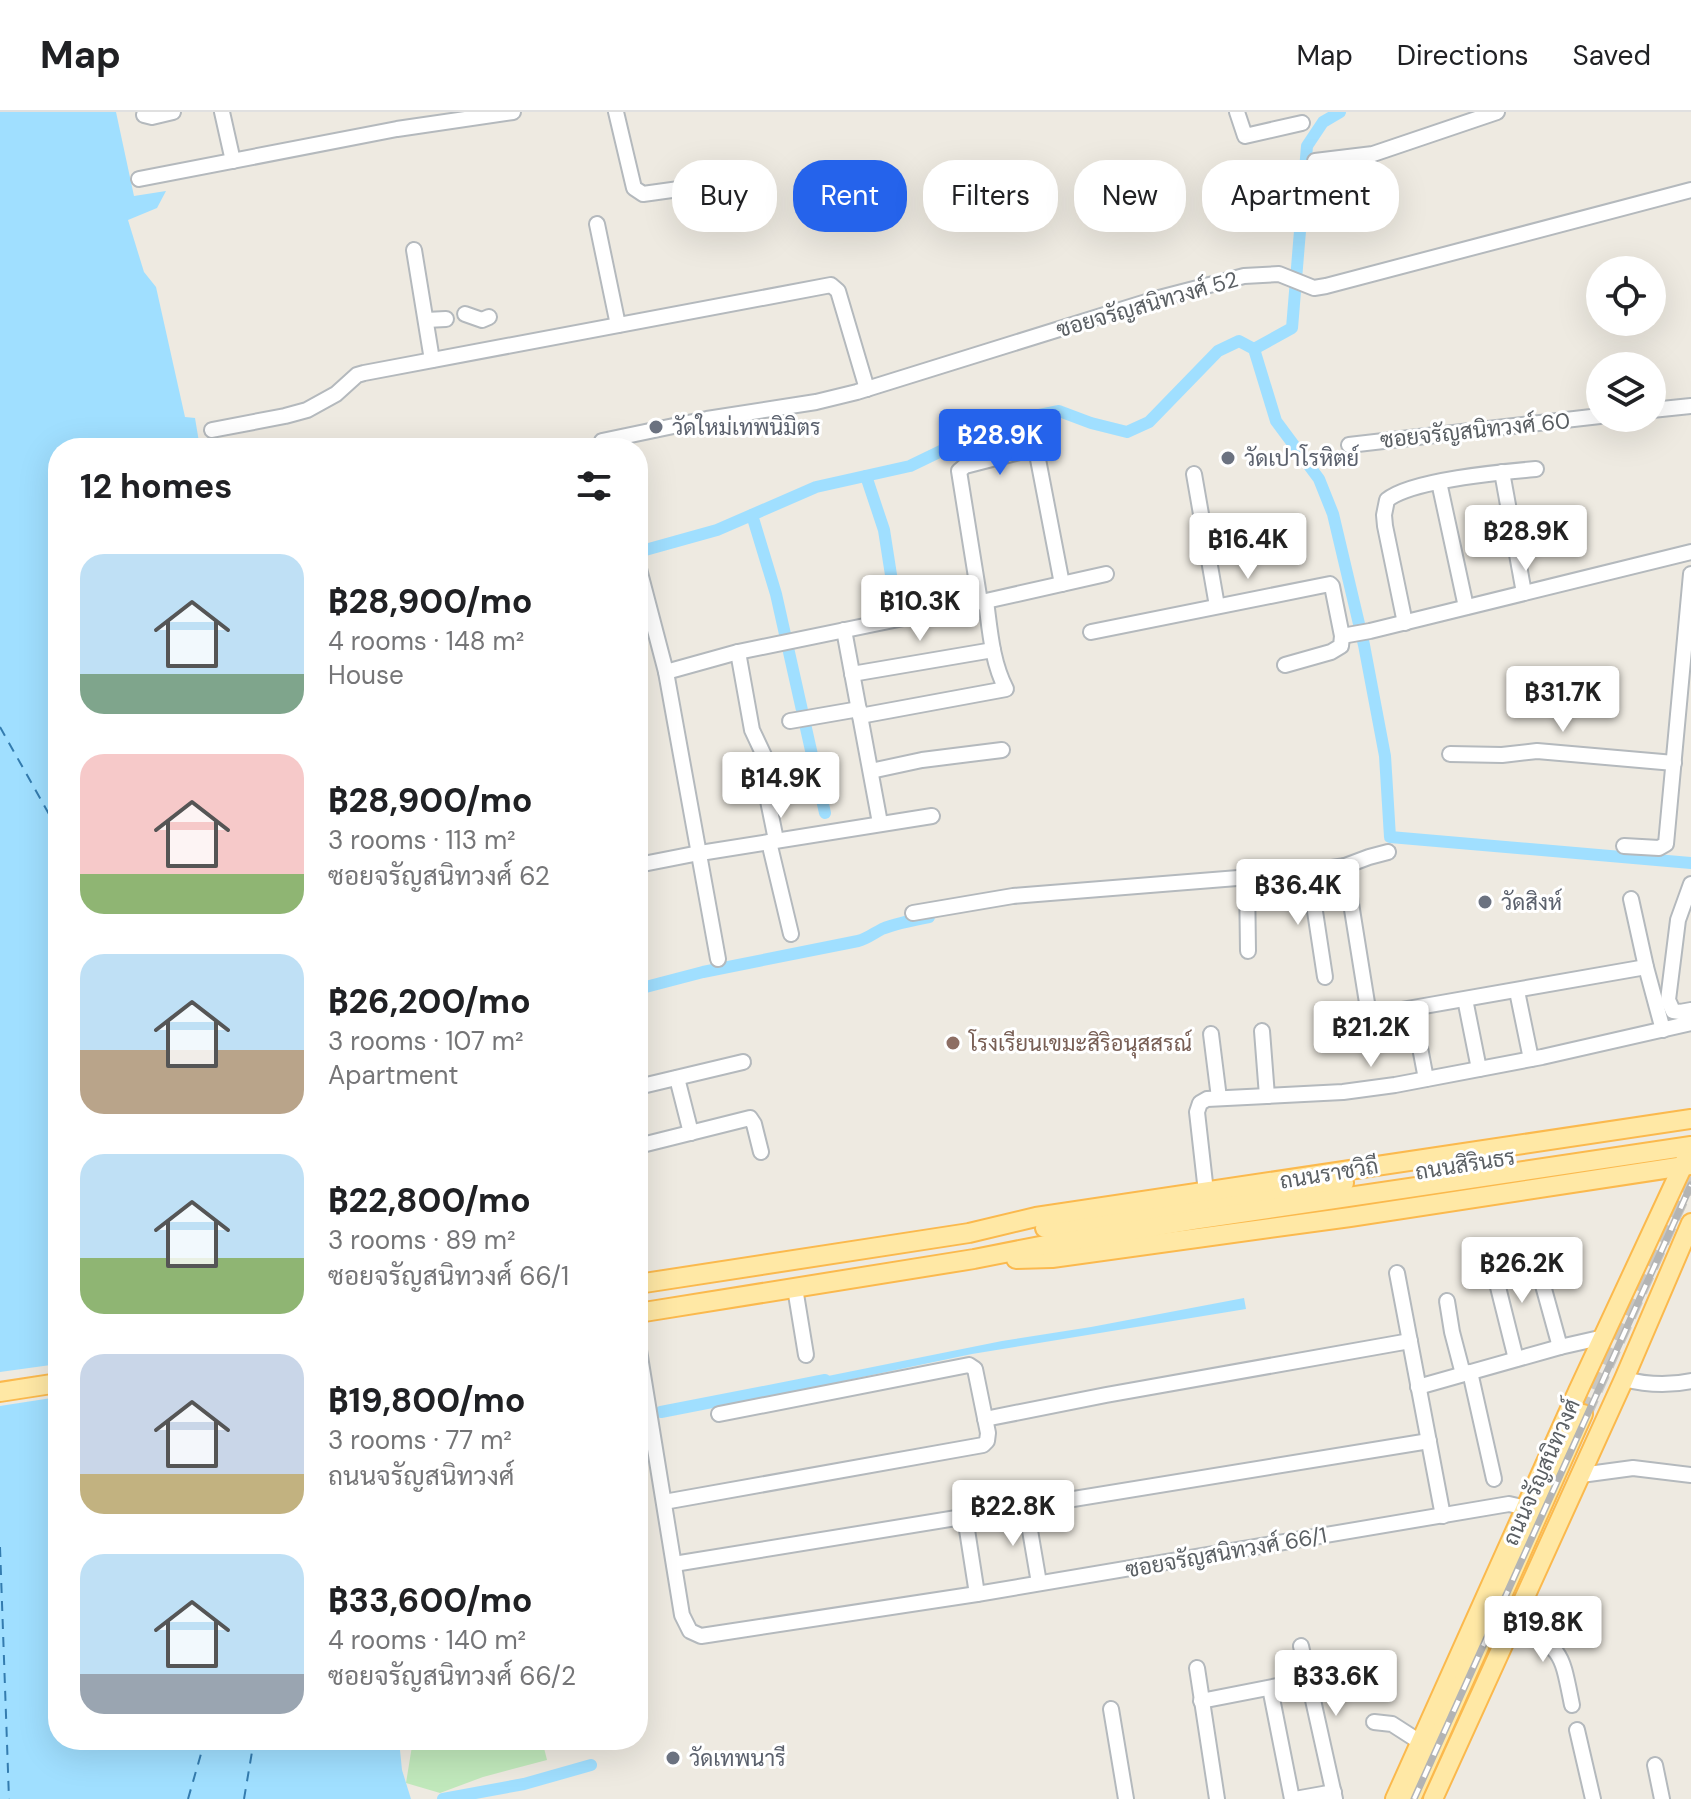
<!DOCTYPE html>
<meta charset="utf-8">
<style>
:root{--surface:#fff;--page:#f6f6f6;--text:#202124;--muted:#757577;--line:#e0e0e0;--accent:#2563eb}
body{margin:0;font-family:"DM Sans",Sarabun,sans-serif;background:var(--page);color:var(--text);height:100vh;display:flex;flex-direction:column;font-size:30px;white-space:nowrap}
*{box-sizing:border-box;margin:0}
p{font-size:26px;color:var(--muted)}
.icon{flex:none;width:44px;height:44px;fill:none;stroke:currentColor;stroke-width:2;stroke-linecap:round;stroke-linejoin:round}
.map{position:relative;flex:1;overflow:hidden}
.sheet{position:absolute;left:48px;top:326px;width:600px;height:1312px;display:flex;flex-direction:column;background:var(--surface);border-radius:32px;box-shadow:0 8px 32px #0002}
.sheet>*{flex:none}
.hud{position:absolute;left:672px;top:48px;width:760px;height:72px;display:flex;gap:16px}
.buttons{position:absolute;left:1586px;top:144px;display:grid;gap:16px}
.buttons a{display:grid;place-items:center;width:80px;height:80px;border-radius:50%;background:var(--surface);box-shadow:0 8px 32px #0002;font-size:40px}
.price{position:absolute;translate:-50% -68px;padding:0 18px;border-radius:8px;background:#fff;color:#222;font-size:26px;line-height:52px;filter:drop-shadow(0 2px 4px #0008)}
.price::after{content:'';position:absolute;left:50%;top:48px;width:24px;height:18px;margin-left:-12px;background:inherit;clip-path:polygon(0 0,100% 0,50% 100%)}
.price.active{background:var(--accent);color:#fff}
ul{padding:0;list-style:none}
li{display:flex;align-items:center;gap:24px;height:200px;padding:0 32px}
li span{display:grid;place-items:center;flex:none;width:224px;height:160px;border-radius:24px;color:#555}
li>.icon{margin-inline-start:auto}
span .icon{width:96px;height:96px;fill:#fffc;stroke-width:1}
li b{font-size:34px}
h2{display:flex;justify-content:space-between;align-items:center;height:96px;padding:0 32px;font-size:34px}
.chip{padding:0 28px;border-radius:32px;background:var(--surface);box-shadow:0 8px 32px #0002;font-size:28px;line-height:72px}
.chip.active{background:var(--accent);color:#fff}
header{display:flex;align-items:center;gap:48px;box-sizing:border-box;height:112px;padding:0 40px;background:var(--surface);border-bottom:2px solid var(--line)}
header strong{font-size:38px}
nav{display:flex;gap:44px;margin-inline-start:auto;font-size:28px}
.map>svg:first-child{display:block}
</style>
<header>
<strong>Map</strong>
<nav><a>Map</a><a>Directions</a><a>Saved</a></nav>
</header>
<div class="map">
<svg width="1691" height="1687" viewBox="0 0 1691 1687">
<rect width="100%" height="100%" fill="#eeeae1"/>
<path fill="#c0e8bb" d="M 440,1628 L 542,1628 L 547,1648 L 483,1665 L 440,1681 L 406,1671 L 412,1634 Z"/>
<g fill="#a0dfff">
<path d="M 0,0 L 116,0 L 134,84 L 166,79 L 157,96 L 128,108 L 144,160 L 156,175 L 185,305 L 195,306 L 200,336 L 58,336 L 58,1628 L 399,1628 L 402,1658 L 411,1687 L 0,1687 Z"/>
<path d="M 1244,1186 L 1246,1197 L 972,1242 L 810,1276 L 808,1268 L 1002,1229 L 1091,1215 Z"/>
</g>
<path fill="#eeeae1" d="M 58,1252 L 58,1285 L 0,1294 L 0,1260 Z"/>
<g fill="none" stroke-linecap="round" stroke-linejoin="round">
<g stroke="#a0dfff" stroke-width="12">
<path d="M 1254,237 L 1292,216 L 1307,34 L 1323,10 L 1340,0"/>
<path d="M 866,364 L 884,418 L 896,495"/>
<path d="M 752,403 L 776,482 L 825,701"/>
<path d="M 638,440 L 717,418 L 816,375 L 910,354 L 999,311 L 1059,299 L 1091,311 L 1127,320 L 1149,310 L 1218,239 L 1239,229 L 1254,237 L 1276,309 L 1319,367 L 1333,402 L 1364,533 L 1385,644 L 1390,725 L 1691,751"/>
<path d="M 638,877 L 703,860 L 858,829 C 867,827 874,821 882,817 C 897,811 913,808 929,805"/>
<path d="M 661,1300 L 825,1268"/>
<path d="M 638,1356 L 642,1355"/>
<path d="M 443,1687 L 524,1672 L 591,1653"/>
</g>
<g stroke="#347caf" stroke-width="2" stroke-dasharray="10 8" stroke-linecap="butt">
<path d="M 0,615 L 58,718"/>
<path d="M 0,1435 L 9,1687"/>
<path d="M 188,1687 L 205,1628"/>
<path d="M 244,1687 L 254,1628"/>
</g>
<path stroke="#c9c7c2" stroke-width="18" stroke-dasharray="18 9" stroke-linecap="butt" d="M 1583,1302 L 1691,1062"/>
<defs>
<g id="minor">
<path d="M 222,0 L 233,49"/>
<path d="M 616,0 L 634,76 L 643,82 L 679,77"/>
<path d="M 1237,0 L 1245,24 L 1302,11"/>
<path d="M 144,3 L 152,5 L 173,0"/>
<path d="M 1315,49 L 1373,42 L 1497,0"/>
<path d="M 139,67 L 397,17 L 513,0"/>
<path d="M 597,112 L 618,213"/>
<path d="M 414,138 L 432,248"/>
<path d="M 465,202 L 482,208 L 489,205"/>
<path d="M 426,208 L 446,207"/>
<path d="M 1652,298 L 1691,294"/>
<path d="M 212,318 L 285,304 L 307,298 L 336,282 L 357,263 L 364,261 L 831,173 L 838,179 L 867,277"/>
<path d="M 602,329 L 707,307 L 816,290 L 857,280 L 1159,186 L 1244,164 L 1279,162 L 1314,176 L 1326,174 L 1691,78"/>
<path d="M 1349,333 L 1600,304"/>
<path d="M 1502,360 L 1524,481"/>
<path d="M 1194,362 L 1217,494"/>
<path d="M 1439,370 L 1466,495"/>
<path d="M 638,453 L 666,560 L 718,847"/>
<path d="M 980,490 L 959,359 L 965,354 L 1031,337 L 1034,338 L 1037,342 L 1062,472"/>
<path d="M 1405,511 L 1385,414 L 1384,403 L 1387,388 C 1411,368 1502,360 1536,357"/>
<path d="M 844,518 L 880,711"/>
<path d="M 1091,520 L 1330,472 L 1332,474 L 1342,524 L 1341,534 L 1331,540 L 1285,553"/>
<path d="M 1342,524 L 1370,519 L 1691,440"/>
<path d="M 738,540 L 752,618 L 768,652 L 765,674 L 776,728"/>
<path d="M 666,560 L 738,540 L 986,489 L 1106,462"/>
<path d="M 852,562 L 993,538"/>
<path d="M 860,604 L 1006,577 C 992,550 990,519 986,489"/>
<path d="M 790,609 L 859,597"/>
<path d="M 1450,642 L 1502,643 L 1537,639 L 1674,651"/>
<path d="M 871,659 L 922,648 L 1002,638"/>
<path d="M 769,730 L 791,822"/>
<path d="M 1624,734 L 1659,736 L 1666,732 L 1691,462"/>
<path d="M 638,753 L 694,742 L 932,704"/>
<path d="M 1345,754 L 1368,897 L 1373,903 L 1646,855"/>
<path d="M 1309,760 L 1325,865"/>
<path d="M 1247,765 L 1248,839"/>
<path d="M 1691,772 L 1678,808 L 1668,888 L 1673,899 L 1680,900 L 1691,898"/>
<path d="M 1631,787 L 1646,855 L 1663,918"/>
<path d="M 913,801 L 1013,784 L 1300,761 L 1345,754 L 1369,745 L 1388,740"/>
<path d="M 1518,884 L 1531,947"/>
<path d="M 1466,892 L 1479,957"/>
<path d="M 1414,904 L 1426,967"/>
<path d="M 1262,919 L 1267,984"/>
<path d="M 1211,922 L 1219,986"/>
<path d="M 677,966 L 691,1021"/>
<path d="M 638,975 L 743,950"/>
<path d="M 638,1034 L 750,1006 L 754,1012 L 761,1040"/>
<path d="M 1206,1080 L 1197,1000 L 1200,991 L 1207,987 L 1343,980 L 1395,973 L 1542,945 L 1691,911"/>
<path d="M 1494,1145 L 1496,1167 L 1516,1247"/>
<path d="M 1536,1148 L 1560,1235"/>
<path d="M 1397,1161 L 1443,1404"/>
<path d="M 795,1176 L 806,1243"/>
<path d="M 1447,1189 L 1452,1220 L 1463,1262"/>
<path d="M 638,1232 L 682,1503 L 690,1519 L 701,1524 L 977,1482 L 1509,1392 L 1526,1396"/>
<path d="M 1470,1260 L 1494,1367"/>
<path d="M 1624,1267 C 1647,1273 1668,1274 1691,1269"/>
<path d="M 1418,1275 L 1560,1235 L 1604,1225"/>
<path d="M 985,1307 L 1106,1283 L 1410,1229"/>
<path d="M 1581,1363 L 1633,1356 L 1691,1363"/>
<path d="M 664,1390 L 983,1333 L 987,1329 L 988,1321 L 975,1257 L 969,1253 L 719,1302"/>
<path d="M 1026,1395 L 1039,1471"/>
<path d="M 965,1405 L 977,1482"/>
<path d="M 674,1452 L 1429,1329"/>
<path d="M 1513,1512 C 1563,1538 1561,1538 1572,1593"/>
<path d="M 1301,1534 L 1335,1687"/>
<path d="M 1197,1556 L 1217,1687"/>
<path d="M 1270,1576 L 1292,1687"/>
<path d="M 1201,1589 L 1308,1568"/>
<path d="M 1111,1597 L 1126,1687"/>
<path d="M 1374,1610 L 1392,1612 L 1420,1630"/>
<path d="M 1577,1618 L 1593,1687"/>
<path d="M 1655,1653 L 1662,1687"/>
<path d="M 1295,1687 L 1334,1680"/>
</g>
<g id="major">
<path d="M 1045,1116 L 1344,1071"/>
<path d="M 1016,1147 L 1052,1146 L 1350,1105 L 1691,1053"/>
<path d="M 638,1172 L 969,1121 L 1036,1105 L 1691,1007"/>
<path d="M 638,1201 L 974,1147 L 1040,1134 L 1194,1108 L 1691,1034"/>
<path d="M 0,1280 L 58,1271"/>
<path d="M 1395,1687 L 1578,1279 L 1685,1049"/>
<path d="M 1411,1687 L 1583,1302"/>
<path d="M 1433,1687 L 1624,1267 L 1691,1111"/>
</g>
</defs>
<use href="#minor" stroke="#b4b9bd" stroke-width="18"/>
<use href="#major" stroke="#fbb94d" stroke-width="22"/>
<use href="#minor" stroke="#fff" stroke-width="14"/>
<use href="#major" stroke="#ffe8a5" stroke-width="18"/>
<defs>
<path id="rail" d="M 1414,1687 L 1691,1073"/>
</defs>
<use href="#rail" stroke="#b3b4b4" stroke-width="7"/>
<use href="#rail" stroke="#fff" stroke-width="4" stroke-dasharray="12" stroke-linecap="butt"/>
</g>
<g fill="#6b7280" stroke="#fff" stroke-width="3">
<circle cx="656" cy="315" r="8"/>
<circle cx="1228" cy="346" r="8"/>
<circle cx="1485" cy="790" r="8"/>
<circle cx="673" cy="1646" r="8"/>
</g>
<circle fill="#8d6e63" stroke="#fff" stroke-width="3" cx="953" cy="931" r="8"/>
<g text-anchor="middle" stroke-width="6" stroke-linejoin="round" paint-order="stroke">
<g font-size="22" fill="#5a5f63" stroke="#fff">
<text transform="translate(1147 192) rotate(-16)" y="8">ซอยจรัญสนิทวงศ์ 52</text>
<text transform="translate(1475 318) rotate(-6)" y="8">ซอยจรัญสนิทวงศ์ 60</text>
<text transform="translate(1465 1052) rotate(-9)" y="8">ถนนสิรินธร</text>
<text transform="translate(1329 1061) rotate(-9)" y="8">ถนนราชวิถี</text>
<text transform="translate(1541 1360) rotate(-66)" y="8">ถนนจรัญสนิทวงศ์</text>
<text transform="translate(1226 1440) rotate(-10)" y="8">ซอยจรัญสนิทวงศ์ 66/1</text>
</g>
<g font-size="22" fill="#5b616d" stroke="#fff" text-anchor="start">
<text x="672" y="323">วัดใหม่เทพนิมิตร</text>
<text x="1244" y="354">วัดเปาโรหิตย์</text>
<text x="1501" y="798">วัดสิงห์</text>
<text x="689" y="1654">วัดเทพนารี</text>
</g>
<g font-size="22" fill="#785e54" stroke="#fff" text-anchor="start">
<text x="969" y="939">โรงเรียนเขมะสิริอนุสสรณ์</text>
</g>
</g>
</svg>
<div class="buttons">
<a><svg class="icon" aria-label="locate" viewBox="0 0 24 24"><circle cx="12" cy="12" r="6"/><path d="M12 2v4M12 18v4M2 12h4M18 12h4"/></svg></a>
<a><svg class="icon" aria-label="layers" viewBox="0 0 24 24"><path d="M12 4l9 5-9 5-9-5zM3 14l9 5 9-5"/></svg></a>
</div>
<b class="price active" style="left:1000px;top:365px">฿28.9K</b>
<b class="price" style="left:1526px;top:461px">฿28.9K</b>
<b class="price" style="left:1248px;top:469px">฿16.4K</b>
<b class="price" style="left:920px;top:531px">฿10.3K</b>
<b class="price" style="left:1563px;top:622px">฿31.7K</b>
<b class="price" style="left:781px;top:708px">฿14.9K</b>
<b class="price" style="left:1298px;top:815px">฿36.4K</b>
<b class="price" style="left:1371px;top:957px">฿21.2K</b>
<b class="price" style="left:1522px;top:1193px">฿26.2K</b>
<b class="price" style="left:1013px;top:1436px">฿22.8K</b>
<b class="price" style="left:1543px;top:1552px">฿19.8K</b>
<b class="price" style="left:1336px;top:1606px">฿33.6K</b>
<div class="hud">
<a class="chip">Buy</a>
<a class="chip active">Rent</a>
<a class="chip">Filters</a>
<a class="chip">New</a>
<a class="chip">Apartment</a>
</div>
<section class="sheet">
<h2>12 homes<svg class="icon" aria-label="filters" viewBox="0 0 24 24"><path d="M4 7h16M4 17h16"/><circle cx="9" cy="7" r="2"/><circle cx="15" cy="17" r="2"/></svg></h2>
<ul>
<li><span style="background:linear-gradient(#bfe0f5 75%,#7fa58c 0)"><svg class="icon" aria-label="home" viewBox="0 0 24 24"><path d="M3 11l9-7 9 7M6 9v11h12V9"/></svg></span><div><b>฿28,900/mo</b><p>4 rooms · 148 m²</p><p>House</p></div></li>
<li><span style="background:linear-gradient(#f6c9c9 75%,#8fb573 0)"><svg class="icon" aria-label="home" viewBox="0 0 24 24"><path d="M3 11l9-7 9 7M6 9v11h12V9"/></svg></span><div><b>฿28,900/mo</b><p>3 rooms · 113 m²</p><p>ซอยจรัญสนิทวงศ์ 62</p></div></li>
<li><span style="background:linear-gradient(#bfe0f5 60%,#b9a48a 0)"><svg class="icon" aria-label="home" viewBox="0 0 24 24"><path d="M3 11l9-7 9 7M6 9v11h12V9"/></svg></span><div><b>฿26,200/mo</b><p>3 rooms · 107 m²</p><p>Apartment</p></div></li>
<li><span style="background:linear-gradient(#bfe0f5 65%,#8fb573 0)"><svg class="icon" aria-label="home" viewBox="0 0 24 24"><path d="M3 11l9-7 9 7M6 9v11h12V9"/></svg></span><div><b>฿22,800/mo</b><p>3 rooms · 89 m²</p><p>ซอยจรัญสนิทวงศ์ 66/1</p></div></li>
<li><span style="background:linear-gradient(#c9d6e8 75%,#c2b280 0)"><svg class="icon" aria-label="home" viewBox="0 0 24 24"><path d="M3 11l9-7 9 7M6 9v11h12V9"/></svg></span><div><b>฿19,800/mo</b><p>3 rooms · 77 m²</p><p>ถนนจรัญสนิทวงศ์</p></div></li>
<li><span style="background:linear-gradient(#bfe0f5 75%,#9aa5b1 0)"><svg class="icon" aria-label="home" viewBox="0 0 24 24"><path d="M3 11l9-7 9 7M6 9v11h12V9"/></svg></span><div><b>฿33,600/mo</b><p>4 rooms · 140 m²</p><p>ซอยจรัญสนิทวงศ์ 66/2</p></div></li>
</ul>
</section>
</div>
